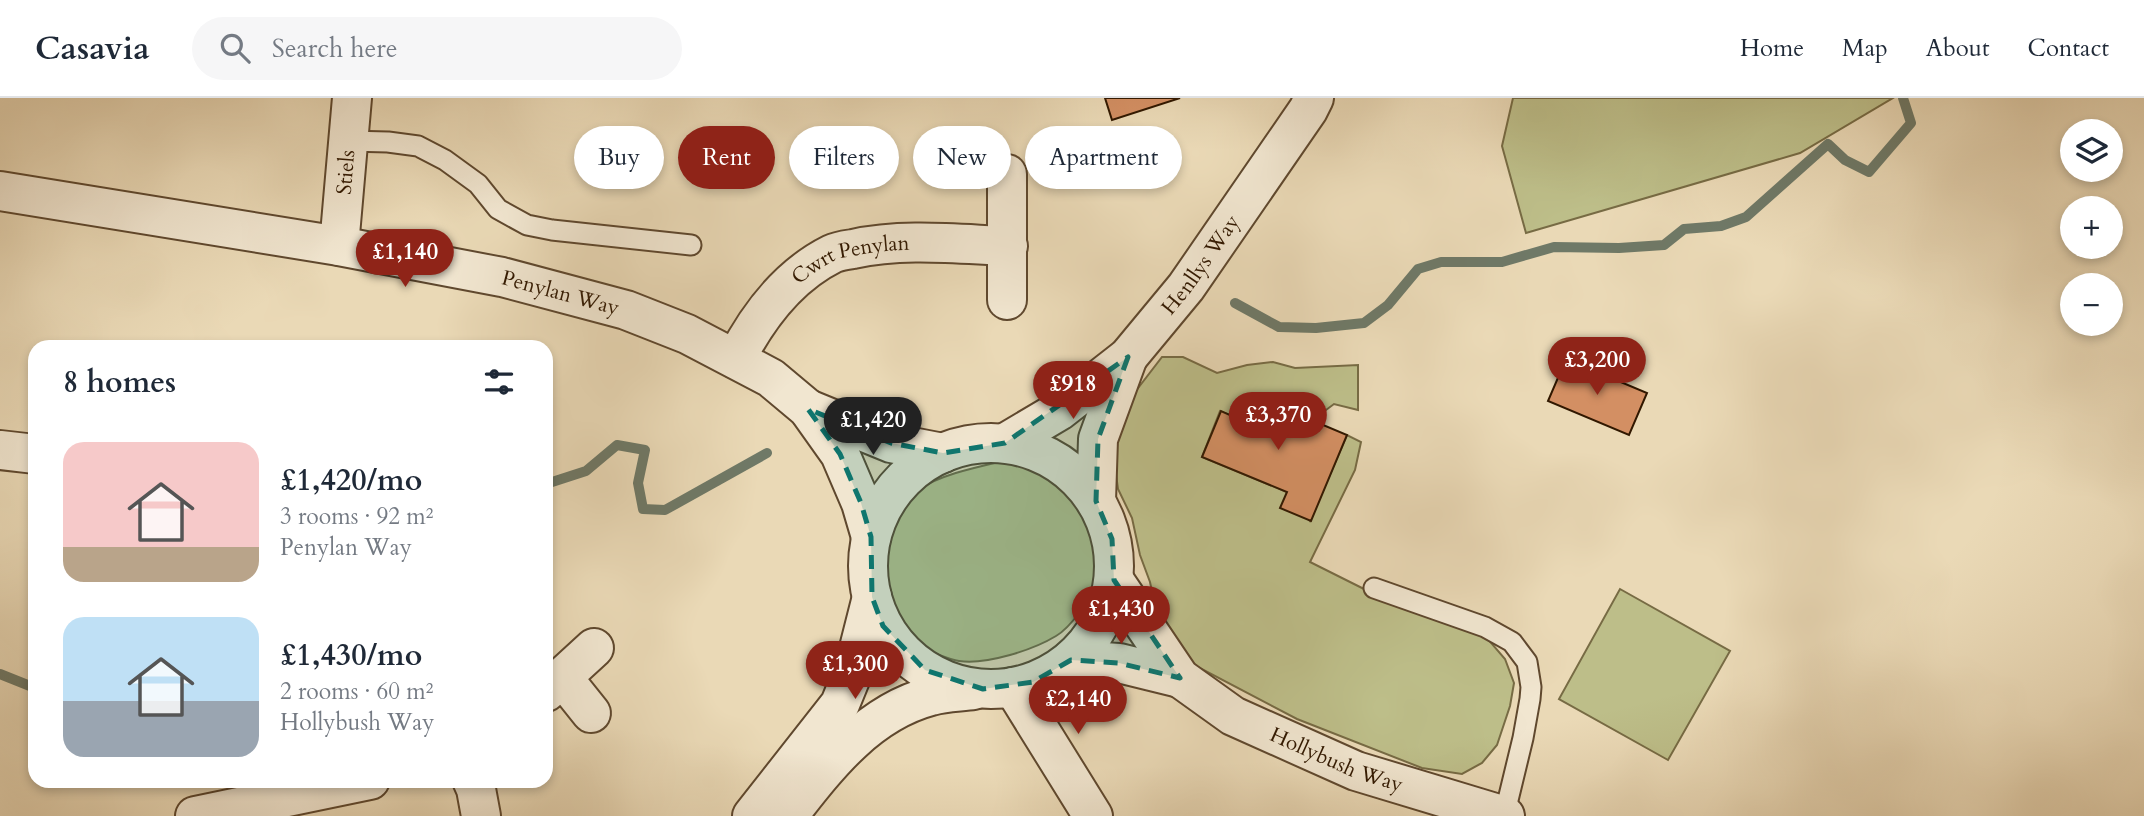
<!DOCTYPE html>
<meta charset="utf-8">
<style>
:root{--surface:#fff;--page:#f6f6f7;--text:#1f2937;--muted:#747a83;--line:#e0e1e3;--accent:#8f2418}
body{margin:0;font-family:Cardo,serif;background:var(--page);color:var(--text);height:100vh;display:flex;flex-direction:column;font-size:26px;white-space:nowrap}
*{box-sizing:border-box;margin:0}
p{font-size:23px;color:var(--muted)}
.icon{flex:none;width:38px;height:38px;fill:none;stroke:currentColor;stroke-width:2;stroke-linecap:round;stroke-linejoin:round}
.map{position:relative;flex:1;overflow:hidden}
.sheet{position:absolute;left:28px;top:242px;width:525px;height:448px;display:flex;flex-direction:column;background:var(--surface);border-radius:21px;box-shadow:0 4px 10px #0003}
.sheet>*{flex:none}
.hud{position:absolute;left:574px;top:28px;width:665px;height:63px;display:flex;gap:14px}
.fabs{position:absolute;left:2060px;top:21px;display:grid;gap:14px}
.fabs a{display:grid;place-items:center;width:63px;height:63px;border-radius:50%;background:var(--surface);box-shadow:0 4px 10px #0003;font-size:35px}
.price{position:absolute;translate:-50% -60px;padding:0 16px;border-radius:24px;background:var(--accent);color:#fff;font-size:23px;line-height:46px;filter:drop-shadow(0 2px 4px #0008)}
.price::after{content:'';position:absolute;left:50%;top:42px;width:21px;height:16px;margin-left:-10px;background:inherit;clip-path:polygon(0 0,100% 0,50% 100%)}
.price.active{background:#222;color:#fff}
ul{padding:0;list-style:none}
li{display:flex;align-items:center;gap:21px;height:175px;padding:0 35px}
li span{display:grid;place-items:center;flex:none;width:196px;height:140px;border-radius:21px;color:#555}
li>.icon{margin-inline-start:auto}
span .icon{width:84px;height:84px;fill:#fffc;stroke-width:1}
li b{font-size:30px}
h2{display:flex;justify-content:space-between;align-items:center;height:84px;padding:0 35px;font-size:30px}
.pill{padding:0 24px;border-radius:32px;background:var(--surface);box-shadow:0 4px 10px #0003;font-size:24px;line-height:63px}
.pill.active{background:var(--accent);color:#fff}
header{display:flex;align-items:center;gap:42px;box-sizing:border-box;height:98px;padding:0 35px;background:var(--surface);border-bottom:2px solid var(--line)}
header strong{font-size:33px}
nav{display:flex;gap:38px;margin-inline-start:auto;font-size:24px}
.search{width:490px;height:63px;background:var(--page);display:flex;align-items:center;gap:18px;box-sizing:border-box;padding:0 24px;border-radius:38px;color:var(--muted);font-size:26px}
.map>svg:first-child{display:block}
</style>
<header>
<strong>Casavia</strong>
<div class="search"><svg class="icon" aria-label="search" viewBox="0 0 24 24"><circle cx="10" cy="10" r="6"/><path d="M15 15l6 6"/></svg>Search here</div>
<nav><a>Home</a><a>Map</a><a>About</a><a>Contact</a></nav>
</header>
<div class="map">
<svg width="2144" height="718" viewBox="0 0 2144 718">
<rect width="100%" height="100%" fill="#ead9b6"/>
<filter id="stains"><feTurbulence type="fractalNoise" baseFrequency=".00286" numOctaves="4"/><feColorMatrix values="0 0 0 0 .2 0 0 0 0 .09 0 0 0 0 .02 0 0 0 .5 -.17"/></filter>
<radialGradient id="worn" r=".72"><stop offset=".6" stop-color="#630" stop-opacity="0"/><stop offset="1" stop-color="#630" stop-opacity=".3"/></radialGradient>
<g fill="#bdbe89" stroke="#776b44" stroke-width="2">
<path d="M 1513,0 L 1893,0 L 1800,55 L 1526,135 L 1502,48 Z"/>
<path d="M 1162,259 L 1183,259 L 1217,275 L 1247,267 L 1273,264 L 1295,270 L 1358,267 L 1358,312 L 1334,306 L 1326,312 L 1306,307 L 1303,314 L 1252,297 L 1241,322 L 1220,313 L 1202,359 L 1287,394 L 1310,423 L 1347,337 L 1361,344 L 1355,372 L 1310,464 L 1372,495 L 1487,540 L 1505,561 L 1514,585 L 1510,608 L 1497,647 L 1482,665 L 1462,676 L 1422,670 L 1297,621 L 1194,567 L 1170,532 L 1154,503 L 1150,484 L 1140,457 L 1132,420 L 1118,391 L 1114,362 L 1114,343 L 1132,298 Z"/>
<path d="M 1003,363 C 1013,364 1026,363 1035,367 C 1078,385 1109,438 1097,484 C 1092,500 1070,530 1056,538 C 1033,552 986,567 959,563 C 951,562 942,558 934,555 C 925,553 919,546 912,541 C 864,505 873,426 918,392 C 939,377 977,369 1003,363 Z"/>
<path d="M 1620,491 L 1730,553 L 1668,662 L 1559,601 Z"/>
</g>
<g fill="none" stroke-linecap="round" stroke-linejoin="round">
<g stroke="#6f7967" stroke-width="10">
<path d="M 1235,205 L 1279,229 L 1316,230 L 1364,225 L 1388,207 L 1418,171 L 1441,164 L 1502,164 L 1554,149 L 1619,150 L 1664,147 L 1684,131 L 1721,128 L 1746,119 L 1828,46 L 1845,62 L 1869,74 L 1911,25 L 1903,0"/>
<path d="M 546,389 L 549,385 L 586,373 L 617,347 L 645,352 L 638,385 L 643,411 L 665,412 L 767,355"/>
<path d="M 0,576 L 35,590"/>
</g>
</g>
<g fill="#d38f63" stroke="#311800" stroke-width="2">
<path d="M 1105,0 L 1180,0 L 1112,22 Z"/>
<path d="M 1566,261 L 1647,295 L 1629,337 L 1548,303 Z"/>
<path d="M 1252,297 L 1347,337 L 1311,423 L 1280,410 L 1287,394 L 1202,359 L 1221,313 L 1241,322 Z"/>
</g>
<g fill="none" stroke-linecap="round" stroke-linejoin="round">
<defs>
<g id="service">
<path d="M 348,43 L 388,44 L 418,48 L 445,62 L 478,86 L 498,111 L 527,127 L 552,132 L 691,147"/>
<path d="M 1374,490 L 1485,529 L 1512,544 L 1527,564 L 1531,589 L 1530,601 L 1523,640 L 1508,702 L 1502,717"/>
</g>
<g id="minor">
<path d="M 1007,76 L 1007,202"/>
<path id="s1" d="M 339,148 L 352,0"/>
<path id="s2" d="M 736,261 C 758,218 788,178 832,156 C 838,153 846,152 853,151 C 903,140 957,146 1008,148"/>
<path d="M 0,352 L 35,356"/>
<path d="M 563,580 L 591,615"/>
<path d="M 1013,589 L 1093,718"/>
<path d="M 546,594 L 594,550"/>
<path d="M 472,682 L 476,691 L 481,718"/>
<path d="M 195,718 L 370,682"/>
</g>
<g id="tertiary">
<path id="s3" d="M 0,93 L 339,148 L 502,179 L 626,212 L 687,236 L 771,280 L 808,311 L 840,356 L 861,405 L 871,439"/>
<path d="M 808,311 L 891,345 L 943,355"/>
<path id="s4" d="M 1005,345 L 1059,313 L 1128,259 L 1186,189 L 1308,12 L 1314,0"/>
<circle cx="991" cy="468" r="123"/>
<path d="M 1096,403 L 1098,341 L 1128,259"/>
<path id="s5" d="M 1114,482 L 1180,580 L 1233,618 L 1356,673 L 1505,718"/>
<path d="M 1071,562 L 1119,565 L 1180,580"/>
<path d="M 752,718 L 840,606 L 853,574 L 872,499"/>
<path d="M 788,718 C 827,668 867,615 931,598 C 944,594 960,594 974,592"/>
</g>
</defs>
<use href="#service" stroke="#5f482e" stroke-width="23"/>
<use href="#minor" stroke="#5f482e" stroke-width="42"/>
<use href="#tertiary" stroke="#5f482e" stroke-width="42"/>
<use href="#service" stroke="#f1e6d0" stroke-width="19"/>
<use href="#minor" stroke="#f1e6d0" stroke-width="38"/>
<use href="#tertiary" stroke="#f1e6d0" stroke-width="38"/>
</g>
<path fill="#0f766e" fill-opacity="0.2" stroke="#0f766e" stroke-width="5" stroke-dasharray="14 9" stroke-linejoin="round" d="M 1128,259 L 1098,341 L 1096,403 L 1112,441 L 1114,482 L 1180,580 L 1119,565 L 1071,562 L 1033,584 L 983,591 L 925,572 L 883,528 L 872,499 L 871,439 L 861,405 L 840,356 L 808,311 L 891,345 L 943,355 L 1005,345 Z"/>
<g text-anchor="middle" stroke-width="5" stroke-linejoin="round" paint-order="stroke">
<g font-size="21" fill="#311800" stroke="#f1e6d0">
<text dy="7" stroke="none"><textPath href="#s1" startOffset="74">Stiels</textPath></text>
<text dy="7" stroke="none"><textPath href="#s4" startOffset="268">Henllys Way</textPath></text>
<text dy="7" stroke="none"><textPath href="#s2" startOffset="161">Cwrt Penylan</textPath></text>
<text dy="7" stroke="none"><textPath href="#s3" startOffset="570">Penylan Way</textPath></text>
<text dy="7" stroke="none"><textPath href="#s5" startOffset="296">Hollybush Way</textPath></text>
</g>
</g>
<rect width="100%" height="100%" filter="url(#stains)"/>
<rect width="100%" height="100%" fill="url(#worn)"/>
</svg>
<div class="fabs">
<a><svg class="icon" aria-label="layers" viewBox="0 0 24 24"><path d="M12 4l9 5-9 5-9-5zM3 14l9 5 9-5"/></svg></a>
<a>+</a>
<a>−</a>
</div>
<b class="price" style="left:405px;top:191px">£1,140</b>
<b class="price" style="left:1597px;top:299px">£3,200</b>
<b class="price" style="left:1073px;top:323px">£918</b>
<b class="price" style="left:1278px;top:354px">£3,370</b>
<b class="price active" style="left:873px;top:359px">£1,420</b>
<b class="price" style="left:1121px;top:548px">£1,430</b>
<b class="price" style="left:855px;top:603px">£1,300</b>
<b class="price" style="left:1078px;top:638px">£2,140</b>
<div class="hud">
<a class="pill">Buy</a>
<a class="pill active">Rent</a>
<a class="pill">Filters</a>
<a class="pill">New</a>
<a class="pill">Apartment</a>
</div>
<section class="sheet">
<h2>8 homes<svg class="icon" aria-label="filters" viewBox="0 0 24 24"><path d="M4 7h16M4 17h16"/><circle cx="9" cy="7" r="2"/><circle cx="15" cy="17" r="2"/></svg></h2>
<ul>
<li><span style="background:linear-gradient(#f6c9c9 75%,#b9a48a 0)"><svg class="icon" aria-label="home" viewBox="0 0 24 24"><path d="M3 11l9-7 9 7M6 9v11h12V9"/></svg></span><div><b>£1,420/mo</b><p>3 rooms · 92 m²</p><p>Penylan Way</p></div></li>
<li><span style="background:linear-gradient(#bfe0f5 60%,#9aa5b1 0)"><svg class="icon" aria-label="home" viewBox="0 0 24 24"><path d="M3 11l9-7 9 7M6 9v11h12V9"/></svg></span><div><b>£1,430/mo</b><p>2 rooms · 60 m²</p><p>Hollybush Way</p></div></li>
</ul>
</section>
</div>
